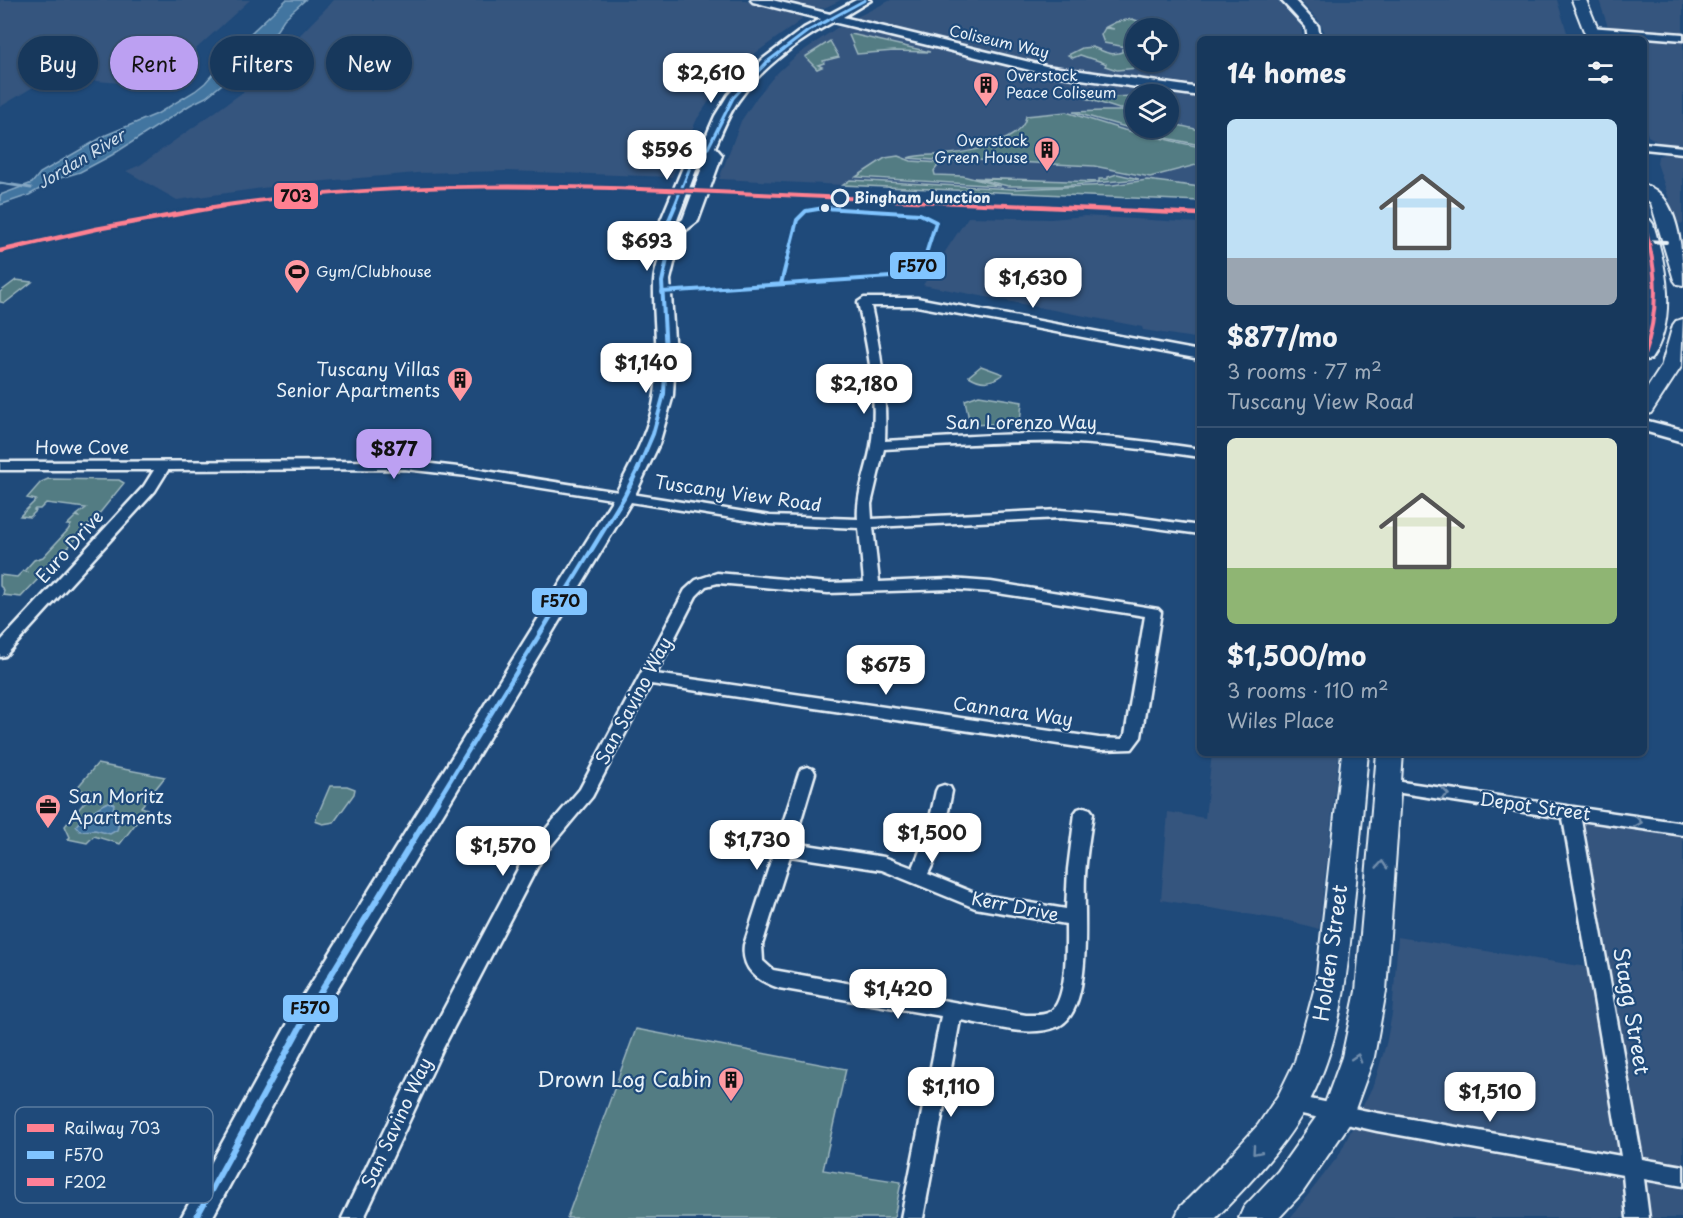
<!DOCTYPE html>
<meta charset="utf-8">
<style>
:root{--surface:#17385c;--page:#203f62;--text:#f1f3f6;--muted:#9eacbb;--line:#365272;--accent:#bca0f2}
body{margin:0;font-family:"Playpen Sans",sans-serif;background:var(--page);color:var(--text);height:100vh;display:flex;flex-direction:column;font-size:22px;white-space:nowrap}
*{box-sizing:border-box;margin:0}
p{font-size:20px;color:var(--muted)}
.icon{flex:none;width:33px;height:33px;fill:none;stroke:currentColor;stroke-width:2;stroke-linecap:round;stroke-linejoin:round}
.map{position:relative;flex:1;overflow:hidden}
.sheet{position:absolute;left:1197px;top:36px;width:450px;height:720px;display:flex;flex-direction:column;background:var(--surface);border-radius:9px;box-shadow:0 2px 4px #0004,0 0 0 2px var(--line)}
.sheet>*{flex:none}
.hud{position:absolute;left:18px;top:36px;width:570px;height:54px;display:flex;gap:12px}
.controls{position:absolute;left:1125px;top:18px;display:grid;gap:12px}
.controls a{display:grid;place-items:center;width:54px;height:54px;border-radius:50%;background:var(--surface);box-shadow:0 2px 4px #0004,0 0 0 2px var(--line);font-size:30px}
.price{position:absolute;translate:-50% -51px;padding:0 14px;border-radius:12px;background:#fff;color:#222;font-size:20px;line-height:39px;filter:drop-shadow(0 2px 3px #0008)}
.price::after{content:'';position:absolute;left:50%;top:36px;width:18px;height:14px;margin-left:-9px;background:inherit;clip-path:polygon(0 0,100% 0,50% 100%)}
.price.on{background:var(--accent);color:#111}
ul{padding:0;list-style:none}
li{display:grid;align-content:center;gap:12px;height:318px;padding:0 30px}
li+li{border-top:2px solid var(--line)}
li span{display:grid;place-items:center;height:186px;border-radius:9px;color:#555}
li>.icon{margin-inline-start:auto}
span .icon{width:108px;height:108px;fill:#fffc;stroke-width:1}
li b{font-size:26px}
h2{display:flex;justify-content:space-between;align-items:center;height:72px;padding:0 30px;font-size:26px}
.tag{padding:0 21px;border-radius:27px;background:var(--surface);box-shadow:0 2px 4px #0004,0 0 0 2px var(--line);font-size:21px;line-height:54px}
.tag.on{background:var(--accent);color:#111}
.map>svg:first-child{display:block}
</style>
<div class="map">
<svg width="1683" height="1218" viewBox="0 0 1683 1218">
<rect width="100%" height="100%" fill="#1f4a7a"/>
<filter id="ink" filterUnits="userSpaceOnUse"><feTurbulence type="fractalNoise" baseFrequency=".0167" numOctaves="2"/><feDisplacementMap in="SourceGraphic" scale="12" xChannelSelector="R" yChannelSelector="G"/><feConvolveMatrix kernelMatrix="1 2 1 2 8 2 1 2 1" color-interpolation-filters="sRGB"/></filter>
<g filter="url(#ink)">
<g fill="#34547e" fill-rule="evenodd">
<path d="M 0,0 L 250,0 L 155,86 L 50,77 L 0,107 Z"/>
<path d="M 334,0 L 742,0 L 797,15 L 803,19 L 750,57 L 714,94 L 697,119 L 672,177 L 507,171 L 417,173 L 291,184 L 177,200 L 126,171 L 140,165 L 246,90 Z"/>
<path d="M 774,0 L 841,0 L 824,8 L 815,9 Z"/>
<path d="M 891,0 L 1277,0 L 1301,26 L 1303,39 L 1200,39 L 1200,89 L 1036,64 L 855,18 ZM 1136,28 L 1168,28 L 1168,62 L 1136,62 Z"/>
<path d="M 1299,0 L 1557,0 L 1569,39 L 1358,39 L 1335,37 L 1325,33 L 1319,21 Z"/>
<path d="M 1599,0 L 1683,0 L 1683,145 L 1660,143 L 1648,136 L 1644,126 L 1644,39 L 1612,39 Z"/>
<path d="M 838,27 L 850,28 L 1043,73 L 1200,96 L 1200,202 L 719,179 L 741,121 L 757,97 L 775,75 L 797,55 ZM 1136,94 L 1168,94 L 1168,128 L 1136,128 Z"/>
<path d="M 1665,154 L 1683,155 L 1683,224 L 1677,223 L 1657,163 L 1658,156 Z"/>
<path d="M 1085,216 L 1200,223 L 1200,339 L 1143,330 L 1142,327 L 923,285 L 968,217 L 1051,219 Z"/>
<path d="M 1212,753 L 1339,753 L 1319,929 L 1290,921 L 1161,900 L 1168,812 L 1205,818 Z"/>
<path d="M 1562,818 L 1683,836 L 1683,1218 L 1290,1218 L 1339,1155 L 1375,1081 L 1386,1044 L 1392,1014 L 1398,937 L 1587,967 Z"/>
</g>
<g fill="#527c83" stroke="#9db6be" stroke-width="1.5">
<path d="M 1132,19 L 1144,23 L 1148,28 L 1136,28 L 1135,44 L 1126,47 L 1104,43 L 1101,35 L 1105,28 L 1114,29 L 1106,27 L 1116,22 Z"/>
<path d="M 851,34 L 930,52 L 894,51 L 857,54 L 849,35 Z"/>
<path d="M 830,41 L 839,57 L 823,61 L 824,63 L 818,65 L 822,67 L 817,69 L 805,57 Z"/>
<path d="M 1092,47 C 1103,50 1108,57 1122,52 L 1122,49 L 1133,47 L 1135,51 L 1136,62 L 1145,64 L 1137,66 L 1139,68 L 1117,70 L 1105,66 L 1106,64 C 1099,60 1088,58 1080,55 L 1073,58 L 1068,55 L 1082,48 Z"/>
<path d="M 1135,96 L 1135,109 L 1119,109 L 1085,98 Z"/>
<path d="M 1102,111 L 1135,111 L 1136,128 L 1168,128 L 1169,112 L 1174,113 L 1173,124 L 1200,130 L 1200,145 L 1157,136 L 1073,112 Z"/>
<path d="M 1066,112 L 1124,130 L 1200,147 L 1200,164 L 1150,177 L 1094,166 L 976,160 L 961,162 L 908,158 C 919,154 937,156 950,154 C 970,152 1024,141 1026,116 Z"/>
<path d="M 898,156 L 911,161 L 940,163 L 934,171 L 935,175 L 963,176 L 1001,186 L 856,177 L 885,158 Z"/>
<path d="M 1117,174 L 1139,179 L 1061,186 L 1008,186 L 974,178 L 1099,182 L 1099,179 L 1108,179 L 1108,177 Z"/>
<path d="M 850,180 L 1013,189 L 1113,185 L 1147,180 L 1200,187 L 1200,201 L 843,185 Z"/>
<path d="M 16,280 L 32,282 L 5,303 L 0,302 L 0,292 Z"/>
<path d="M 981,366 L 1003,374 C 991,383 982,384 969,376 Z"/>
<path d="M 979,395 L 1022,402 L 1020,423 L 970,425 L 965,400 Z"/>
<path d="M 48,479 L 119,480 L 124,483 L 94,520 L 21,597 L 3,595 L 4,590 L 0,586 L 0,575 L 17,577 L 23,571 L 27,572 L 25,570 L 34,560 L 43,557 L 68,530 L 71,525 L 67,525 L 76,516 L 80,517 L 77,515 L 86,508 L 46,503 L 40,509 L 35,509 L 34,510 L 36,511 L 30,517 L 20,516 L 36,500 L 27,498 L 41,482 Z"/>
<path d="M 97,764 L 165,777 L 141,807 L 147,809 L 120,844 L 94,836 L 87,843 L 68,839 L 70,837 L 65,826 L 92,793 L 76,789 Z"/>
<path d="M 330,786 L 347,786 L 355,789 L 354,794 L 334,822 L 323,824 L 315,821 Z"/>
<path d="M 636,1029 L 846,1069 L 823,1170 L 901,1182 L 894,1218 L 567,1218 Z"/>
</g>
<g fill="#4375a0" stroke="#85a7c3" stroke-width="1.5">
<path d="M 286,0 L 305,0 L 284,19 L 277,30 L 237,72 L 206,97 L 190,105 L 112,155 L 80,172 L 57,179 L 29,195 L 0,205 L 0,195 L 32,183 L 40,173 L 106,135 L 157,114 L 195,91 L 205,83 L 237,46 Z"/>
<path d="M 109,802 L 114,804 L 112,817 L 119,823 L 117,830 L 110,834 L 95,830 L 80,831 L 76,826 C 79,820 103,803 109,802 Z"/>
</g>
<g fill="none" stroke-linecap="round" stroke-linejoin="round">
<path stroke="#85a7c3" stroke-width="3" d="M 0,183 L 31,188"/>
<defs>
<g id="street">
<path d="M 1589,27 L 1683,34 L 1683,40 L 1586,32 L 1585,30 Z"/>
<path d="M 1644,143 L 1683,147 L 1683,153 L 1644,149 Z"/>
<path d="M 864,298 L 917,298 L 1200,351 L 1200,359 L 917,306 L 871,306 C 881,351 887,394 885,441 C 943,438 1001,433 1059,434 C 1106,436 1153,442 1200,449 L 1200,457 C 1153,450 1106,444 1058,442 C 1000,441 942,446 884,449 L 871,504 L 872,519 L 1060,510 L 1120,515 L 1200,526 L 1200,534 L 1120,523 L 1060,518 L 873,527 L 879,582 L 950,579 L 991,582 L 1158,609 L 1161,612 L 1141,737 L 1132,749 L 1099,750 L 651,684 L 592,797 L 544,854 L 443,1048 L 364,1218 L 342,1218 L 428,1039 L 528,850 L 580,789 L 685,590 L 696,580 L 717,573 L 828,583 L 864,582 L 859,528 L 770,524 L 467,476 L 405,469 L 168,470 L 155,491 L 5,656 L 0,657 L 0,642 L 144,486 L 154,470 L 0,470 L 0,462 L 405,461 L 467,468 L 770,516 L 858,519 C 856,494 867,471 871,446 C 879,398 868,349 858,302 ZM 718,583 L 828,593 L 950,589 L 991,592 L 1145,616 L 1125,735 L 1122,739 L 1099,738 L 656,674 L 696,596 L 706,586 Z"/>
<path d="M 807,767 L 813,769 L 815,773 L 794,843 L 884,857 L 913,868 L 926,836 L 936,791 L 938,787 L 944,785 L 950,787 L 952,791 L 941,847 L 928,874 L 977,894 L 1066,909 L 1068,869 L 1075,813 L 1078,809 L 1084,807 L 1090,809 L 1093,813 C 1090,834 1086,855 1085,877 C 1083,910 1094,1009 1059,1026 C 1029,1039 991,1025 960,1020 L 923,1218 L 901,1218 L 941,1016 L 779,988 C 758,981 741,970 744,945 L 799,773 L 801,769 ZM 790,856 L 882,870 L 975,908 L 1066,924 C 1066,944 1068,1000 1050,1012 C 1043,1016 1034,1015 1026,1015 L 773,970 L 763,961 L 762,945 Z"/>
<path d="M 1388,780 L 1683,823 L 1683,835 L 1581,820 L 1642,1159 L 1683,1166 L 1683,1186 L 1644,1179 L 1649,1218 L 1627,1218 L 1623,1175 L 1377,1131 L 1284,1110 L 1281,1104 L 1284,1098 L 1291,1095 L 1377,1113 L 1621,1156 L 1563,818 L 1382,790 L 1380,786 L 1382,782 Z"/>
</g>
<g id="secondary">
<path d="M 751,0 L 772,0 L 830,14 L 856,0 L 871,0 L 843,17 L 1046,66 L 1200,88 L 1200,96 L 1046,74 L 833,22 C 798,41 761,68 738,101 C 728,115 722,132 715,147 L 722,155 L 698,221 L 681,234 L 670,280 L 675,354 L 673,395 L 659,444 L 634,497 L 319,1019 L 212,1218 L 181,1218 L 299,1003 L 614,497 C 631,464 650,430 655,394 C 660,357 653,320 654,282 C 655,259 671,244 661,220 L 688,155 L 702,146 L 715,116 L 728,95 L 763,59 L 804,28 L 821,19 L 753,2 ZM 707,154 L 683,219 L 678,223 L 677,220 L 701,157 Z"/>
<path d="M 1281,0 L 1294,0 L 1318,26 L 1320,39 L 1308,39 L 1306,27 Z"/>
<path d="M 1644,420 L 1683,430 L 1683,442 L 1644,431 Z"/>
</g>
<g id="primary">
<path d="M 1572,0 L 1586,0 L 1602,39 L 1587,39 Z"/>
<path d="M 1644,185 C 1680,194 1683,255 1683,285 L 1677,284 L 1674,280 L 1651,203 L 1644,198 Z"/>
<path d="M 1644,219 L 1650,220 L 1653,224 C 1666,265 1678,320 1651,359 L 1644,361 L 1644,328 L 1648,290 L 1644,256 Z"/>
<path d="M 1683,319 L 1681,367 L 1651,413 L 1644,415 L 1644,393 L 1661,367 L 1673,325 L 1676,321 Z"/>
<path d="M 1342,753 L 1368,753 C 1363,803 1359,853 1354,903 C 1347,975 1341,1049 1303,1113 C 1280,1152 1247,1186 1216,1218 L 1175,1218 L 1180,1207 L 1220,1167 L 1258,1125 L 1279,1094 L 1295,1061 L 1316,983 Z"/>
<path d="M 1377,753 L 1403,753 L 1386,991 L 1374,1057 L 1350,1123 L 1302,1193 L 1279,1218 L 1239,1218 L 1244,1207 L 1278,1171 L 1324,1106 L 1342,1057 L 1356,991 Z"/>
</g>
</defs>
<use href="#street" stroke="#e8f1f8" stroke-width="5"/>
<use href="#secondary" stroke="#e8f1f8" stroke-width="5"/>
<use href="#primary" stroke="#e8f1f8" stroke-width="4"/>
<use href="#street" fill="#1f4a7a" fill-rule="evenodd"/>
<use href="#secondary" fill="#1f4a7a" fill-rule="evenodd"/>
<use href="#primary" fill="#1f4a7a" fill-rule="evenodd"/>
<path stroke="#e8f1f8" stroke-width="4" d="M 1644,241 L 1666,242"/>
<defs>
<path id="bus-1-far3" d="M 674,207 L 695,155 L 708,148 L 733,98 L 767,62 L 808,31 L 865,0"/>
<g id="bus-1-far2">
<path d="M 662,292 L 906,276 L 924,260 L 936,222 L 920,214 L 824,208 L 806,211 L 797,220 L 781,284"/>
<path d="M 638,469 L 653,434 L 664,394 L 666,352 L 662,282 L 672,237 L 669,220 L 675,206"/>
</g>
<path id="bus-1-far1" d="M 438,800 L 624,497 L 639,467"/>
<path id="bus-1" d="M 196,1218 L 309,1011 L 439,798"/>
<path id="bus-2" d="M 1644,224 C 1657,269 1660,310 1644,355"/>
</defs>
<use href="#bus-1-far3" stroke="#1f4a7a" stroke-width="6"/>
<use href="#bus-1-far2" stroke="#1f4a7a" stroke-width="8"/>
<use href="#bus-1-far1" stroke="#1f4a7a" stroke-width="9"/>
<use href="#bus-1" stroke="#1f4a7a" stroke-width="10"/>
<use href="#bus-2" stroke="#1f4a7a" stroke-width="8"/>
<use href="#bus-1-far3" stroke="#80c4ff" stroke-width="3"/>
<use href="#bus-1-far2" stroke="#80c4ff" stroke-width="4"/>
<use href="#bus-1-far1" stroke="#80c4ff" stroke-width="4.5"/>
<use href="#bus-1" stroke="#80c4ff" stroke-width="6"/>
<use href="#bus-2" stroke="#ff8098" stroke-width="4"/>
<defs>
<path id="rail-1-far1" d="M 213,207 C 395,179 576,185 759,194 C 859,199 958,203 1058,207"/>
<g id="rail-1">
<path d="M 1025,206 L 1200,214"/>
<path d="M 0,251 L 96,229 L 223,206"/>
</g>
</defs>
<use href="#rail-1-far1" stroke="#1f4a7a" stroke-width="7"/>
<use href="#rail-1" stroke="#1f4a7a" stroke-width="8"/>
<use href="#rail-1-far1" stroke="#ff8091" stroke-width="4"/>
<use href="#rail-1" stroke="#ff8091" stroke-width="4.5"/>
</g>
<defs><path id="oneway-chevron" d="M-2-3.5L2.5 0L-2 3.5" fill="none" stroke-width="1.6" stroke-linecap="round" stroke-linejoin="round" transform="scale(1.5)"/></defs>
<g stroke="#6f8dac">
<use href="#oneway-chevron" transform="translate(1445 794) rotate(8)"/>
<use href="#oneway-chevron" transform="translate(1638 822) rotate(8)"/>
<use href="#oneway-chevron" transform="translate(1382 865) rotate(-86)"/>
<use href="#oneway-chevron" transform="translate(1357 1058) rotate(-73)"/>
<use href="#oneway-chevron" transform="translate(1256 1151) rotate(131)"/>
</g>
</g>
<defs>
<symbol id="building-pin" viewBox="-11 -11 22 30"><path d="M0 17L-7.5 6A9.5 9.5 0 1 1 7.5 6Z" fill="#ff9aa2" stroke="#1f4a7a"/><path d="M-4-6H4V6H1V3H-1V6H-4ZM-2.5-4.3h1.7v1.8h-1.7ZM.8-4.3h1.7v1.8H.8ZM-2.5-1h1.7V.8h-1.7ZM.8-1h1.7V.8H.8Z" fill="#111"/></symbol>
<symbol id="stadium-pin" viewBox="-11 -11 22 30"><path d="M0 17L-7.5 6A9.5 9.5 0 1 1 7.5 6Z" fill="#ff9aa2" stroke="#1f4a7a"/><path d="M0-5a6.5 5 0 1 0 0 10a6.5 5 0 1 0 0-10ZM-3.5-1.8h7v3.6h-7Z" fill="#111"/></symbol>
<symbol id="office-pin" viewBox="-11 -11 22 30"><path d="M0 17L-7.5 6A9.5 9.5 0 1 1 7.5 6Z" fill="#ff9aa2" stroke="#1f4a7a"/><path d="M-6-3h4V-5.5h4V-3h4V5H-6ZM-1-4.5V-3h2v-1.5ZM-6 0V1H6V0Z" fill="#111"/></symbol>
</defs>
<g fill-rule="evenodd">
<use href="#building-pin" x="971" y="70" width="30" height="40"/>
<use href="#building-pin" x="1032" y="135" width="30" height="40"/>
<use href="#stadium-pin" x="282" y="257" width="30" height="40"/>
<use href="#building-pin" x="445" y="365" width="30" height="40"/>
<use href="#office-pin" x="33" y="792" width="30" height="40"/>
<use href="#building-pin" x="716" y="1065" width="30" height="40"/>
</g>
<circle fill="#1f4a7a" stroke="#e8f1f8" stroke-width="3" cx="840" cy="198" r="8"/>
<circle fill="#e8f1f8" stroke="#1f4a7a" stroke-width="2" cx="825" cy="208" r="5"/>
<g text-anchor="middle" stroke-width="4.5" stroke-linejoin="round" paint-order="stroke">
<g font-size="15" fill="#e8f1f8" stroke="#1f4a7a">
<text transform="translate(999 42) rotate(13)" y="5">Coliseum Way</text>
</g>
<g font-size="15" fill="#e8f1f8" stroke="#1f4a7a" text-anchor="start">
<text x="1006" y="81">Overstock<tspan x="1006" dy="17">Peace Coliseum</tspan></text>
<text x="1028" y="146" text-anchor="end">Overstock<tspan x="1028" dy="17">Green House</tspan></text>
<text x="316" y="277">Gym/Clubhouse</text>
</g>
<g font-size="15" font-weight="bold" fill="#e8f1f8" stroke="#1f4a7a" text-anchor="start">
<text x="854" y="203">Bingham Junction</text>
</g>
<g font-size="16" font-style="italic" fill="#cfdeeb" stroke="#1f4a7a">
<text transform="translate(81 159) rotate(-31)" y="6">Jordan River</text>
</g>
<g font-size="18" fill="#e8f1f8" stroke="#1f4a7a" text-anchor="end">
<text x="440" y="376">Tuscany Villas<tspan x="440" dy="21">Senior Apartments</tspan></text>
<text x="68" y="803" text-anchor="start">San Moritz<tspan x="68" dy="21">Apartments</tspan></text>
</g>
<g font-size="18" fill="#e8f1f8" stroke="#1f4a7a">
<text x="1021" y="429">San Lorenzo Way</text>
<text x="82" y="454">Howe Cove</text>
<text transform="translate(738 494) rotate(8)" y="6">Tuscany View Road</text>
<text transform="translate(70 547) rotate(-48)" y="6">Euro Drive</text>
<text transform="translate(634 701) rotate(-62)" y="6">San Savino Way</text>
<text transform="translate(1013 712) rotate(8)" y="6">Cannara Way</text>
<text transform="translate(1535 807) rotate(8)" y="6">Depot Street</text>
<text transform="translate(1015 907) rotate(11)" y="6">Kerr Drive</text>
<text transform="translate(397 1123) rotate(-65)" y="6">San Savino Way</text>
</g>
<g font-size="21" fill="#e8f1f8" stroke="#1f4a7a">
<text transform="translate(1331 953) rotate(-82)" y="7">Holden Street</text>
<text transform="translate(1631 1011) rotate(80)" y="7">Stagg Street</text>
</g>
<g font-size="21" fill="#e8f1f8" stroke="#1f4a7a" text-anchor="end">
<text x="712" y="1087">Drown Log Cabin</text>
</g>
</g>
<rect x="15" y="1107" width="198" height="96" rx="9" fill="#1f4a7a" stroke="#5b7ca0" stroke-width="1.5"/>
<rect x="27" y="1124" width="27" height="8" fill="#ff8091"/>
<rect x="27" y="1151" width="27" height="8" fill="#80c4ff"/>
<rect x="27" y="1178" width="27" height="8" fill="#ff8098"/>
<g font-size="16" fill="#e8f1f8">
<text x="64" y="1134">Railway 703</text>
<text x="64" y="1161">F570</text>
<text x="64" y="1188">F202</text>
</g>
<g stroke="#1f4a7a" stroke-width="2">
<rect x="273" y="182" width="46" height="28" rx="6" fill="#ff8091"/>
<rect x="889" y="251" width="57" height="29" rx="6" fill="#80c4ff"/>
<rect x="531" y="587" width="57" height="29" rx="6" fill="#80c4ff"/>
<rect x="282" y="994" width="57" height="29" rx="6" fill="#80c4ff"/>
</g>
<g font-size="16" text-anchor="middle" font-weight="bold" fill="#111">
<text x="296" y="202">703</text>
<text x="917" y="272">F570</text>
<text x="560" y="607">F570</text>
<text x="310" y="1014">F570</text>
</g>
</svg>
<div class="controls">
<a><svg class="icon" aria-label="locate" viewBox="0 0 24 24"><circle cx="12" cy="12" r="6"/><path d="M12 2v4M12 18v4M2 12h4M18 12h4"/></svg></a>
<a><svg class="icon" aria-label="layers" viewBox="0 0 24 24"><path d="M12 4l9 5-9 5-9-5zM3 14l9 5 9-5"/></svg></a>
</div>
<b class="price" style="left:711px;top:104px">$2,610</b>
<b class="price" style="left:667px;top:181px">$596</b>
<b class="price" style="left:647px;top:272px">$693</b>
<b class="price" style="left:1033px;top:309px">$1,630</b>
<b class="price" style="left:646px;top:394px">$1,140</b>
<b class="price" style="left:864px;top:415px">$2,180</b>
<b class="price on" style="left:394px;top:480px">$877</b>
<b class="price" style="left:886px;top:696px">$675</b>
<b class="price" style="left:932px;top:864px">$1,500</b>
<b class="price" style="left:757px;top:871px">$1,730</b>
<b class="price" style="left:503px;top:877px">$1,570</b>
<b class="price" style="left:898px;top:1020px">$1,420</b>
<b class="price" style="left:951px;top:1118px">$1,110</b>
<b class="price" style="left:1490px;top:1123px">$1,510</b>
<div class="hud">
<a class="tag">Buy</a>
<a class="tag on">Rent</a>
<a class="tag">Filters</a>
<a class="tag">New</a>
</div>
<section class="sheet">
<h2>14 homes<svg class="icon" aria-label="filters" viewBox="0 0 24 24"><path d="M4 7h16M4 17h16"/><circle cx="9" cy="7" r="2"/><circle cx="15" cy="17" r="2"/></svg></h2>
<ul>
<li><span style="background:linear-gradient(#bfe0f5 75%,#9aa5b1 0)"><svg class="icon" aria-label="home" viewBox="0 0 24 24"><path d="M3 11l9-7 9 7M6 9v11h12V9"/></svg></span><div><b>$877/mo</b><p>3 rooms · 77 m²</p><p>Tuscany View Road</p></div></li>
<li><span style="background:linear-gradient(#dfe7d0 70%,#8fb573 0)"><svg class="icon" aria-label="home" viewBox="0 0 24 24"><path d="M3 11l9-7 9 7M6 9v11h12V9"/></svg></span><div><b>$1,500/mo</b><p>3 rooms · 110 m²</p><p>Wiles Place</p></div></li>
</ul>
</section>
</div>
